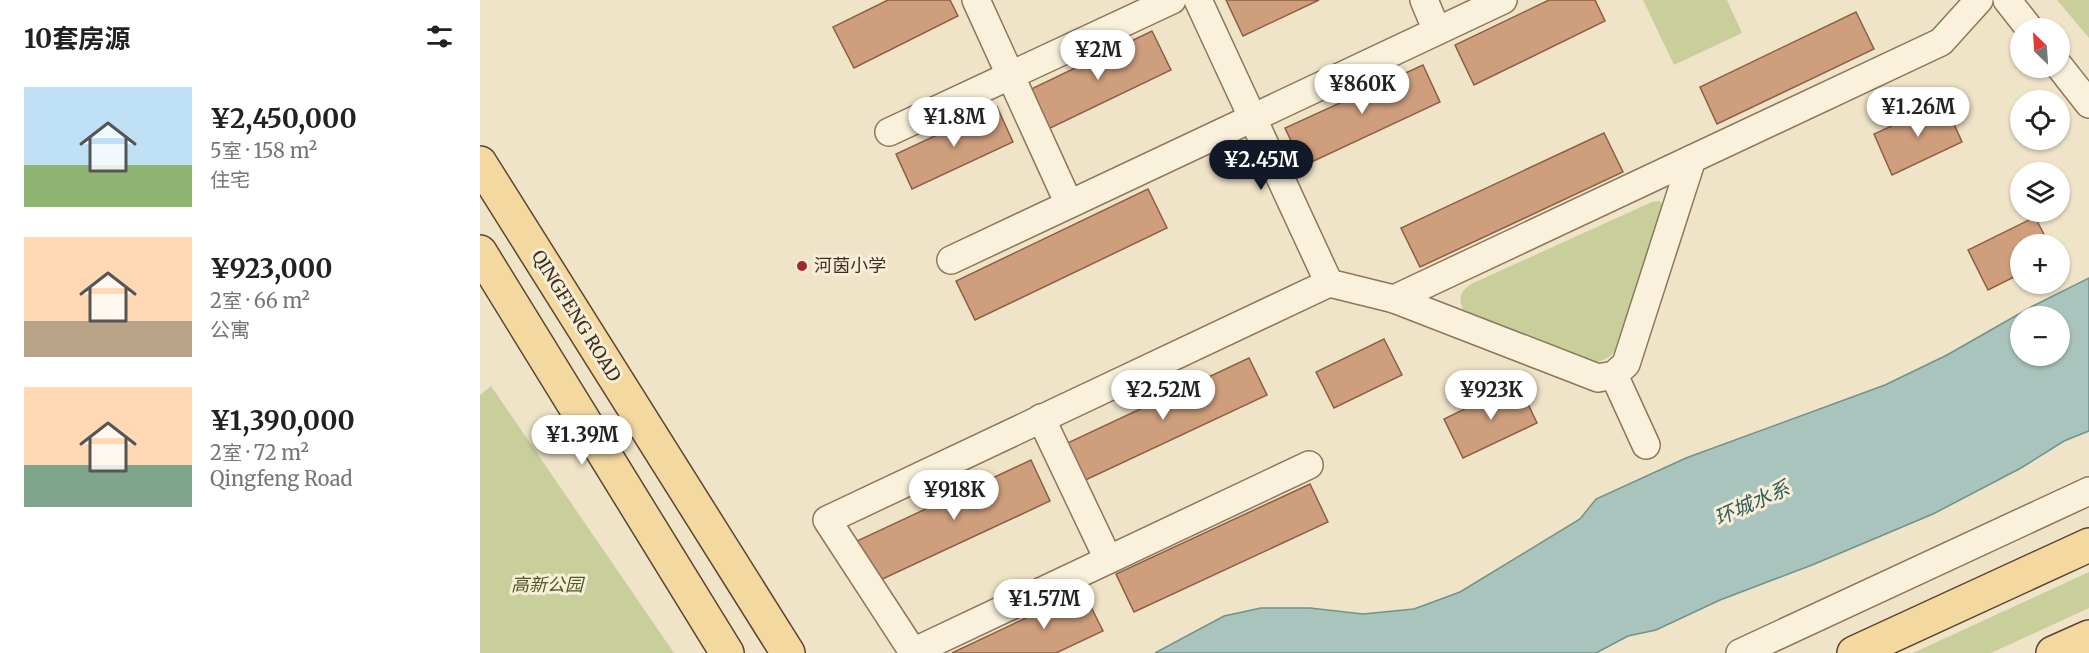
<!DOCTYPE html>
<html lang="zh">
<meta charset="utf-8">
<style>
:root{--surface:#fff;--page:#f6f6f6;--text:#222;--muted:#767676;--accent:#111827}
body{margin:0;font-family:Merriweather,"Noto Sans SC",serif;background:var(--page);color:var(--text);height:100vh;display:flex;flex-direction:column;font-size:22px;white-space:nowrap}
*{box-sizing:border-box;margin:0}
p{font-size:20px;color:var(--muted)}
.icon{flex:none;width:33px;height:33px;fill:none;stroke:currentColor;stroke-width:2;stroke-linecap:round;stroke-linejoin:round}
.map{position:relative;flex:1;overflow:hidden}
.drawer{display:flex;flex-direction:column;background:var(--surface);width:480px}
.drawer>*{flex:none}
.needle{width:39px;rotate:335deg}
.tools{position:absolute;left:1530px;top:18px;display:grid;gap:12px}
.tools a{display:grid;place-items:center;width:60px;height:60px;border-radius:50%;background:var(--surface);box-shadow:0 2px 4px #0004;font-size:30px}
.price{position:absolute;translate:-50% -51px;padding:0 14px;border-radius:21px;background:#fff;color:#222;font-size:20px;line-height:39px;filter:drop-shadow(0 2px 3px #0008)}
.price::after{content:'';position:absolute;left:50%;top:36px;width:18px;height:14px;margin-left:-9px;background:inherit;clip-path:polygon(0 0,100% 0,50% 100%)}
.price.on{background:var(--accent);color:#fff}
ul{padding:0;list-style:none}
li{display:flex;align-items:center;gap:18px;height:150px;padding:0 24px}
li span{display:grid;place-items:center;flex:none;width:168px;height:120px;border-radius:0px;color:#555}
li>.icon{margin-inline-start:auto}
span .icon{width:72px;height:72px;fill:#fffc;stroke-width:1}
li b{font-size:26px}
h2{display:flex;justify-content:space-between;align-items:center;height:72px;padding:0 24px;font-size:26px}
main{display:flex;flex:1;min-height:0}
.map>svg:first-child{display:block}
</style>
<main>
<section class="drawer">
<h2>10套房源<svg class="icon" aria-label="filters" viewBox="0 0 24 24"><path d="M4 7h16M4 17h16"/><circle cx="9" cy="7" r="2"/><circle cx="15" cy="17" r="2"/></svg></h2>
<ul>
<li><span style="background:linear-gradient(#bfe0f5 65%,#8fb573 0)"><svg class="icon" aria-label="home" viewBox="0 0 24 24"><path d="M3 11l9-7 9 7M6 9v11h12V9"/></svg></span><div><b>¥2,450,000</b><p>5室 · 158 m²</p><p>住宅</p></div></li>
<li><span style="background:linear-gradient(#ffd9b3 70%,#b9a48a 0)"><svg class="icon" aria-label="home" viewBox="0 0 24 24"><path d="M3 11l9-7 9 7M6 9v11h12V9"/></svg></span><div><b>¥923,000</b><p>2室 · 66 m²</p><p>公寓</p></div></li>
<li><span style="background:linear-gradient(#ffd9b3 65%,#7fa58c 0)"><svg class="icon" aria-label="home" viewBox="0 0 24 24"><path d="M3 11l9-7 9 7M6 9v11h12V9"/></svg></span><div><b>¥1,390,000</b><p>2室 · 72 m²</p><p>Qingfeng Road</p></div></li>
</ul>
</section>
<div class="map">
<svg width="1609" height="653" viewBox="0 0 1609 653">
<rect width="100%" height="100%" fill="#f0e4c8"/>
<g fill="#c9cf9b">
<path d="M 1163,0 L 1247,0 L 1262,33 L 1194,65 Z"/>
<path d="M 1577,0 L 1609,0 L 1609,38 Z"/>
<path d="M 1179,201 L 1183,204 L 1182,213 L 1140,347 C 1131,356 1122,364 1109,362 L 983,310 C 978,298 980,292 991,284 L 1172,202 Z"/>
<path d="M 11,386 L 194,653 L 0,653 L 0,395 Z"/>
<path d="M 1609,572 L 1609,608 L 1511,653 L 1433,653 Z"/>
</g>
<path fill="#a9c4bc" stroke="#6f938a" stroke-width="1.5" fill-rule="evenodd" d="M 1609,278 L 1609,431 L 1584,441 L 1541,468 L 1453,514 L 1332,565 L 1240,600 L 1176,630 L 1148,636 L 1116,653 L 675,653 L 744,616 L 781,608 L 830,608 L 883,614 L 934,609 L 980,592 L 1100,519 L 1116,499 L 1206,458 L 1405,385 L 1467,355 L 1553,306 ZM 1540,316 L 1580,316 L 1580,356 L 1540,356 Z"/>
<g fill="#cf9f7d" stroke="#8d5f41" stroke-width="1.5">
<path d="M 408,0 L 470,0 L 478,16 L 374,68 L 353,27 Z"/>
<path d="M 746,0 L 839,0 L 763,36 Z"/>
<path d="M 1069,0 L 1115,0 L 1125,21 L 994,85 L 975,45 Z"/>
<path d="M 1376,12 L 1394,49 L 1237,124 L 1220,87 Z"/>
<path d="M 672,31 L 691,70 L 564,131 L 545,92 Z"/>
<path d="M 943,65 L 960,102 L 823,166 L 805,128 Z"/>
<path d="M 1464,102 L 1482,142 L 1412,175 L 1394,134 Z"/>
<path d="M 517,107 L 533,142 L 432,189 L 416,154 Z"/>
<path d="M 1124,133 L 1143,172 L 940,267 L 921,228 Z"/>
<path d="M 668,189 L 687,228 L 495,320 L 476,281 Z"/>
<path d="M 1555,217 L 1569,244 L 1540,244 L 1540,274 L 1508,290 L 1488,250 Z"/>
<path d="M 904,339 L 922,375 L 854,408 L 836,372 Z"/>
<path d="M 769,358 L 787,395 L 597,484 L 579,447 Z"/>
<path d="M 1038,383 L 1057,423 L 983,458 L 964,419 Z"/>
<path d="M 551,460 L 570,501 L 396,582 L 377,541 Z"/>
<path d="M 830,484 L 848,522 L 654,612 L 636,574 Z"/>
<path d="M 603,591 L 623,631 L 576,653 L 472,653 Z"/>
</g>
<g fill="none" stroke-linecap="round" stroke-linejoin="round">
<defs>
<g id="minor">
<path d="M 496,0 L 589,204"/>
<path d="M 718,0 L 849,283 L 914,299 L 1118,378 L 1134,375 L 1146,364 L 1212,159"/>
<path d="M 944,0 L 957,31"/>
<path d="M 1527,0 L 1549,28"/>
<path d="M 1580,67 L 1609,104"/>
<path d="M 409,132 L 692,0"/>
<path d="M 471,260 L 1023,0"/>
<path d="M 914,299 L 1461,42 L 1499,0"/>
<path d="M 1134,375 L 1166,445"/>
<path d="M 561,418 L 628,559"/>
<path d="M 829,465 L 433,652 L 347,520 L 849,283"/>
<path d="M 1260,653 L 1609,491"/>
</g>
<g id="major">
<path d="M 0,163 L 308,653"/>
<path d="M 0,252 L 247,653"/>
<path d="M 1374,653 L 1609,545"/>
<path d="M 1573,653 L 1609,637"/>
</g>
</defs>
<use href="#minor" stroke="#8d765c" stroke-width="30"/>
<use href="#major" stroke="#5b4430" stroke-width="36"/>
<use href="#minor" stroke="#faf1dc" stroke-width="27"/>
<use href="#major" stroke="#f3d9a0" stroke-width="33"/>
</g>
<circle fill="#9e2a2b" stroke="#f7eed8" stroke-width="2" cx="322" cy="266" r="6"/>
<g text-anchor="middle" stroke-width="6" stroke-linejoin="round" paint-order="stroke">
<g font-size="18" fill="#3d2e20" stroke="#f7eed8" text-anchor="start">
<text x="334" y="272">河茵小学</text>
</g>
<g font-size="18" fill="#3d2e20" stroke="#f7eed8">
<text transform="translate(96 316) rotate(58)" y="6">QINGFENG ROAD</text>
</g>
<g font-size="18" font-style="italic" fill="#4d5a26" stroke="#f7eed8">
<text x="67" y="591">高新公园</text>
</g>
<g font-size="20" font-style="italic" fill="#2f5d5a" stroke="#f7eed8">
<text transform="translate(1272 503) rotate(-24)" y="7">环城水系</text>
</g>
</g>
</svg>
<div class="tools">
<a><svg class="needle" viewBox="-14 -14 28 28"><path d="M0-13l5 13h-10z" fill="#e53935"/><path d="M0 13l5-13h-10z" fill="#767676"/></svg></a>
<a><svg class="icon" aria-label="locate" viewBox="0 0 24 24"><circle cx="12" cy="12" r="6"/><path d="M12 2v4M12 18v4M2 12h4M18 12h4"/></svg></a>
<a><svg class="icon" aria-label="layers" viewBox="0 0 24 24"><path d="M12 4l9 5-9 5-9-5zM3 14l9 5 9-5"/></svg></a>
<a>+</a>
<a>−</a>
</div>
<b class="price" style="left:618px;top:81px">¥2M</b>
<b class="price" style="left:882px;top:115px">¥860K</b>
<b class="price" style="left:1438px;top:138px">¥1.26M</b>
<b class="price" style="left:474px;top:148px">¥1.8M</b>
<b class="price on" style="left:781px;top:191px">¥2.45M</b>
<b class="price" style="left:683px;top:421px">¥2.52M</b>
<b class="price" style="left:1011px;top:421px">¥923K</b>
<b class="price" style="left:102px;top:466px">¥1.39M</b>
<b class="price" style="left:474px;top:521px">¥918K</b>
<b class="price" style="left:564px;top:630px">¥1.57M</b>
</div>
</main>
